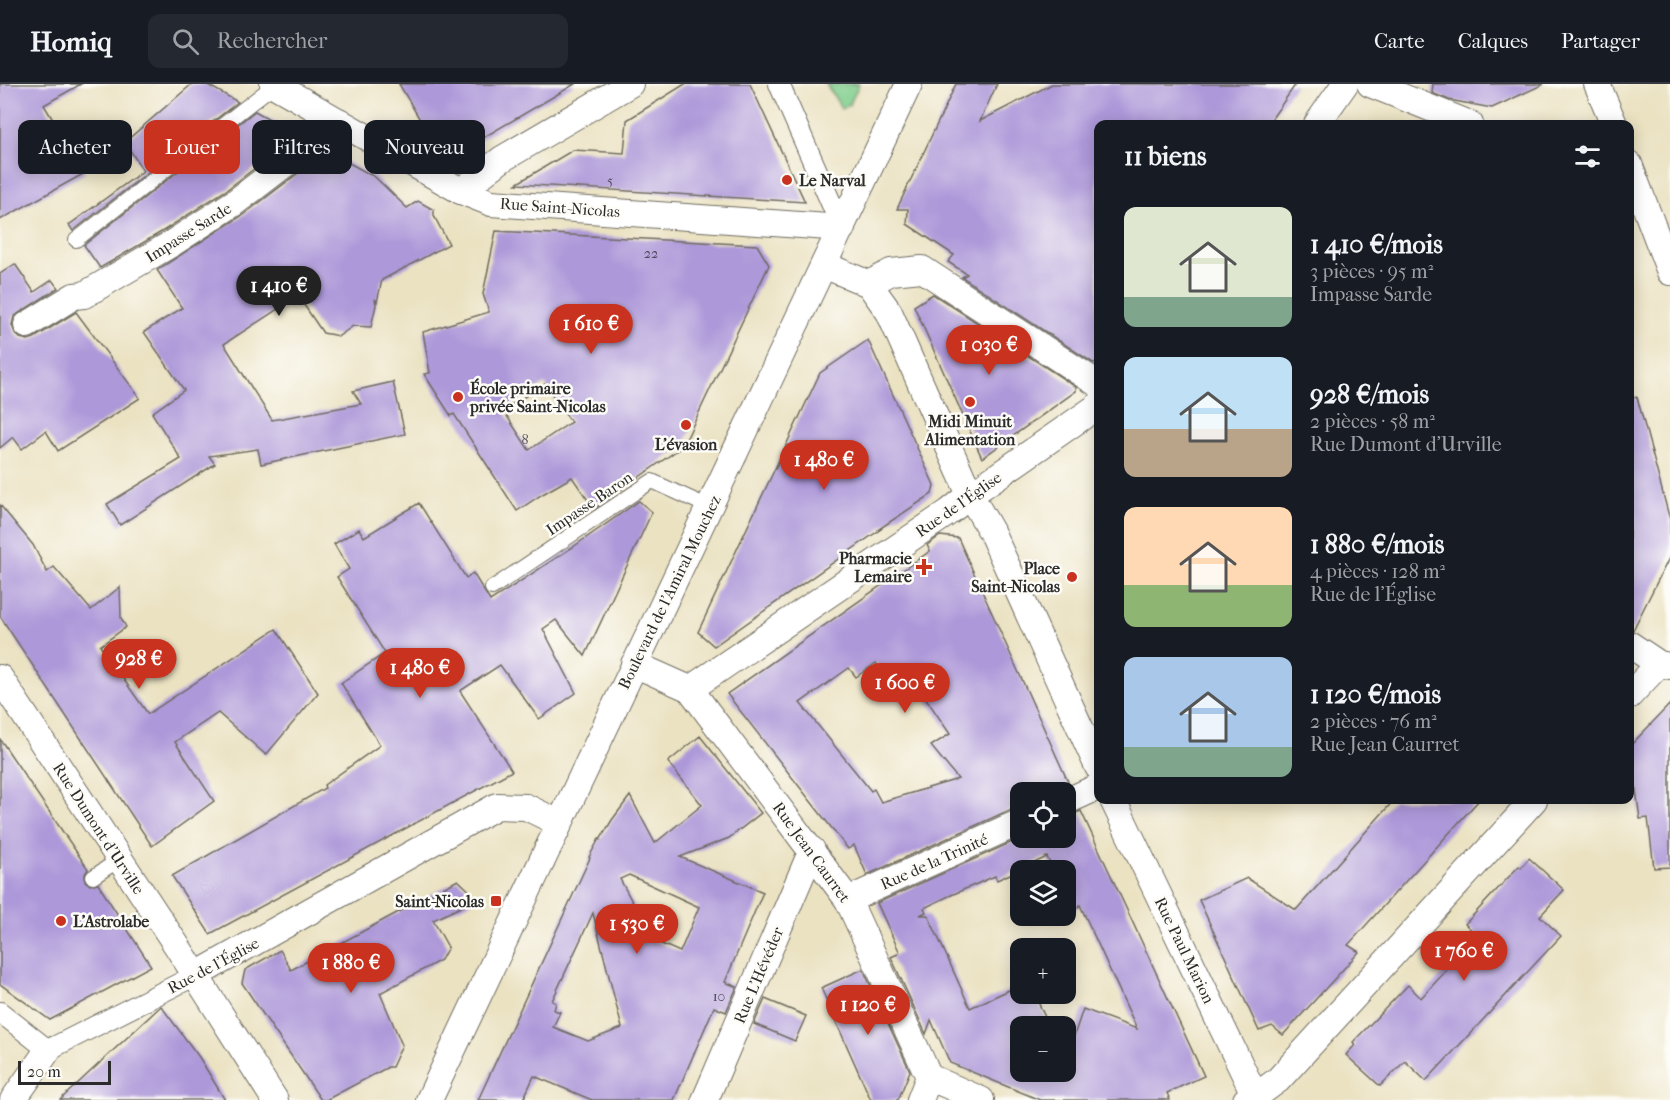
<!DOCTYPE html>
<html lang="fr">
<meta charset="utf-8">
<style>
:root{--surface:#171b24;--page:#242831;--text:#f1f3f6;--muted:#9ea1a6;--line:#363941;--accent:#c8321e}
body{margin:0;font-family:"IM FELL French Canon",serif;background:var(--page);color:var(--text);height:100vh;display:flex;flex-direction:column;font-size:22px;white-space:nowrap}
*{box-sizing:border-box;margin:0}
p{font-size:20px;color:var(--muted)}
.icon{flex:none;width:33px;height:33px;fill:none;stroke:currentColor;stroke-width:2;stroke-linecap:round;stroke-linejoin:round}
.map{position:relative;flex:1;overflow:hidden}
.sheet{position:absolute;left:1094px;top:36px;width:540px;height:684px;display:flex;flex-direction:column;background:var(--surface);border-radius:12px;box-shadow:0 3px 15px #0003}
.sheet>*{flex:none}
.banner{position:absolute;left:18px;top:36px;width:570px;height:54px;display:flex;gap:12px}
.fabs{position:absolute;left:1010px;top:698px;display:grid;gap:12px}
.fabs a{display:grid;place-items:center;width:66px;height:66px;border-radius:12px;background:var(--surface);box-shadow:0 3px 15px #0003;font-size:30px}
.scale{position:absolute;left:18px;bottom:15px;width:93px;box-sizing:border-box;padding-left:6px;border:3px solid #2b2b2b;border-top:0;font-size:16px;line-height:21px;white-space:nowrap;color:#2b2b2b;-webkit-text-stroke:4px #fdfcf7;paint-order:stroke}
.price{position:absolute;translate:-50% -51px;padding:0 14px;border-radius:21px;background:var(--accent);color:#fff;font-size:20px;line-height:39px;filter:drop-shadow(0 2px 3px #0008)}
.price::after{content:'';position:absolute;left:50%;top:36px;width:18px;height:14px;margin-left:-9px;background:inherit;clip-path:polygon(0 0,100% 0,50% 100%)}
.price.current{background:#222;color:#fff}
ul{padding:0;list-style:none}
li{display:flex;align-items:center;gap:18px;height:150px;padding:0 30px}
li span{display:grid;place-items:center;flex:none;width:168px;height:120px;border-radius:12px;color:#555}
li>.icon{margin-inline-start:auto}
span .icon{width:72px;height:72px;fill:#fffc;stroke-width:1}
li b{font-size:26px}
h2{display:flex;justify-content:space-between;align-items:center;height:72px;padding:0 30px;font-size:26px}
.tag{padding:0 21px;border-radius:12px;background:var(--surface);box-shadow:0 3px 15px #0003;font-size:21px;line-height:54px}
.tag.current{background:var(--accent);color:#fff}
header{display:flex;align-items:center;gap:36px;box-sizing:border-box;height:84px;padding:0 30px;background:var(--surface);border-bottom:2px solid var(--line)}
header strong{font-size:28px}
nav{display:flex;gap:33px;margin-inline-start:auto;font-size:21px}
.search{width:420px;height:54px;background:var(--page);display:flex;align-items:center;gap:15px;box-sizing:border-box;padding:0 21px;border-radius:12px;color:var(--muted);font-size:22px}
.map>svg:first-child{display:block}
</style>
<header>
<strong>Homiq</strong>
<div class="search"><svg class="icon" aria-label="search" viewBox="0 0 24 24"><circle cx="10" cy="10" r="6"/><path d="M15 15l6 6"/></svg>Rechercher</div>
<nav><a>Carte</a><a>Calques</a><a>Partager</a></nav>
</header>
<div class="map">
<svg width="1670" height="1016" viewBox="0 0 1670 1016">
<rect width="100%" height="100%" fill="#fdfcf7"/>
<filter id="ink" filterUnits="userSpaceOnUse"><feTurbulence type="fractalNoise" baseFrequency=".0167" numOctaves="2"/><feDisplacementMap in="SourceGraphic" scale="12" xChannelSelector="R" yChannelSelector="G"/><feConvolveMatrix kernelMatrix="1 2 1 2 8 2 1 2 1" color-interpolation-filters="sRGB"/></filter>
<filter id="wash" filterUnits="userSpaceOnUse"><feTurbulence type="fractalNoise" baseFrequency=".008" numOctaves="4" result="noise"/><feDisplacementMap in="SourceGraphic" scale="24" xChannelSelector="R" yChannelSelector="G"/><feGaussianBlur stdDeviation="1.35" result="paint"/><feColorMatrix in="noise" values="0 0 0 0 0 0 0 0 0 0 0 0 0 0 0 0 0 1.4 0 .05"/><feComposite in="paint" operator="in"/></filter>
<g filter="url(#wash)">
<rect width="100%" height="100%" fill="#ebe2c2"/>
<path fill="#80cd8c" stroke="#567c5c" stroke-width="1.5" d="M 826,0 L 859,0 L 850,20 L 842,25 Z"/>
<g id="blocks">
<g fill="#ad98d9" fill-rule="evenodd">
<path d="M 0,0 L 81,0 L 44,21 L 85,89 L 0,136 Z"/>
<path d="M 192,0 L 206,0 L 238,18 L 73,147 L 69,141 L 143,87 L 125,58 Z"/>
<path d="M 399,0 L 575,0 L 452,72 L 436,63 Z"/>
<path d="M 685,0 L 750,0 L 805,118 L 516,100 L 573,66 L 624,69 L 627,36 Z"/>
<path d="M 956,0 L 997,0 L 980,37 L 1052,0 L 1296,0 L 1268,40 L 1098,40 L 1098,278 L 1093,279 L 962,193 L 967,190 L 948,178 L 954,171 L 907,140 L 908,125 L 897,125 Z"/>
<path d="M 1433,0 L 1544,0 L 1492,24 L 1449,16 L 1432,9 Z"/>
<path d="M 255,27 L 298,51 L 225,107 L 163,147 L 100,184 L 84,161 Z"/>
<path d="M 327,67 L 375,93 L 407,124 L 418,117 L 434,126 L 434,132 L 449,160 L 382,196 L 377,218 L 375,215 L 376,221 L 371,243 L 353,242 L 339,252 L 323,249 L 298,212 L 224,260 L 272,336 L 361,320 L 353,307 L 393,298 L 405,350 L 261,380 L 258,365 L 209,372 L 215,380 L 120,441 L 107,420 L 181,375 L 152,329 L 184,306 L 144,248 L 182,224 L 157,186 L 243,131 Z"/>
<path d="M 496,147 L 757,161 L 769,181 L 683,362 L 594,425 L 572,393 L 541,411 L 517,427 L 454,330 L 451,332 L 424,290 L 430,289 L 423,248 L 489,228 L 483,210 ZM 545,300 L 571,338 L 529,366 L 503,326 Z"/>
<path d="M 15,180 L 34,208 L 52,196 L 58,204 L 19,229 L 14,233 L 12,241 L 15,249 L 20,254 L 28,256 L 34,254 L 76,228 L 140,314 L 58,367 L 46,347 L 22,365 L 13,353 L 0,364 L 0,190 Z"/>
<path d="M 933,210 L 1076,303 L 1076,307 L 982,374 L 914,222 Z"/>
<path d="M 868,256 L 934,401 L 932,410 L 879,445 L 881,445 L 714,562 L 698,548 L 820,289 Z"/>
<path d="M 1637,313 L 1670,436 L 1670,472 L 1633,546 L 1629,545 L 1629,314 Z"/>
<path d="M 639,417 L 652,428 L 585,572 L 556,536 L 543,545 L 576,609 L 539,635 L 500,581 L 460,607 L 512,687 L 210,850 L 172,792 L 325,704 L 324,701 L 380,661 L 341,599 L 385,569 L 337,493 L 349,485 L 334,460 L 359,445 L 364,453 L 419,419 L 466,494 L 473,489 L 490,517 L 573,463 Z"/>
<path d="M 0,421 L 33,461 L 47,488 L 54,483 L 91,526 L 120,503 L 121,534 L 126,543 L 100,562 L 148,630 L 276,545 L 318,609 L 266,671 L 218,629 L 175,658 L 214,717 L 152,762 L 0,532 Z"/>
<path d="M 940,452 L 958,454 L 1069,700 L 1054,708 L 1020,708 L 1020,723 L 1014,724 L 867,791 L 854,761 L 848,765 L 727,610 L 930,467 L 927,461 ZM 876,579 L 901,616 L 919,604 L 950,650 L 931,662 L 958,695 L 881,718 L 874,705 L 871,707 L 800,619 L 849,584 L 856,593 Z"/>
<path d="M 1670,620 L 1670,783 L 1654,784 L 1648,734 L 1640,735 L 1630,662 Z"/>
<path d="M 700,652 L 761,729 L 729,754 L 680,773 L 763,808 L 725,898 L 737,903 L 726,928 L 714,923 L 674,1016 L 592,1016 L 534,992 L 523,1016 L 478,1016 L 590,774 L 589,773 L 599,755 L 600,756 L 612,736 L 630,712 L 655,759 L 702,721 L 668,678 ZM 629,791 L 699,823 L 680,868 L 611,838 L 636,825 L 620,795 ZM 593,829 L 622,944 L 588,957 L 553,943 L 560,928 L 554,926 L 556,919 L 552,917 Z"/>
<path d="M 0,655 L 88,785 L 85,790 L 85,797 L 90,801 L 98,800 L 151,882 L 50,936 L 0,900 Z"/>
<path d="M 1394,716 L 1479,716 L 1348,861 L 1359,868 L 1283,951 L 1272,942 L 1259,947 L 1199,816 L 1247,794 L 1296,826 Z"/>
<path d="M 1081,727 L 1204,992 L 1167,1009 L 1170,1016 L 1040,1016 L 950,979 L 931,936 L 926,950 L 891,873 L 900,869 L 877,819 L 1023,753 L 1065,753 L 1065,733 ZM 1047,773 L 1053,786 L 1065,786 L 1065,813 L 1072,829 L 1080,821 L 1137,945 L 1083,925 L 1065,978 L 1065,987 L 1020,987 L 1020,942 L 1049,942 L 1034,909 L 1020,909 L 1020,901 L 970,924 L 928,831 L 920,831 L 926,828 L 924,824 L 949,812 L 995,792 L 997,796 Z"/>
<path d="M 1529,774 L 1564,806 L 1540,832 L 1561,852 L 1426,997 L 1405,977 L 1380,1002 L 1346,971 L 1355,961 L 1353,958 L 1408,901 L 1421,914 L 1478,852 L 1465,840 L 1519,782 L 1521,784 Z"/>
<path d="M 458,796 L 478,815 L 433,836 L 448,863 L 441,876 L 380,909 L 402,961 L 392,983 L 388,983 L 326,1016 L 321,1016 L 242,899 L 245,886 L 280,866 L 291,886 Z"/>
<path d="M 863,885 L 910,987 L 898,1016 L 871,1016 L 821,904 Z"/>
<path d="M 765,915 L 806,932 L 795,957 L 754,940 Z"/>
<path d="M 161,922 L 199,973 L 225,1016 L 60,1016 Z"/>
</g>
</g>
</g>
<g filter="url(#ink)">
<use href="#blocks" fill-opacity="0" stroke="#6e6b60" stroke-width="1.5"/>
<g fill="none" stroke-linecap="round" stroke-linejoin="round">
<defs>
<g id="service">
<path d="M 76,156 L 274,1"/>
<path d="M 492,504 L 652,397 L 709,423"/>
<path d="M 93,793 L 120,775"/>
</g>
<g id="pedestrian">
<path d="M 779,0 L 842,144"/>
<path d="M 0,928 L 48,966 L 196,891"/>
</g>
<g id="minor">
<path d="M 273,0 L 461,107 L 491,119 L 842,144"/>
<path d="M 1370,0 L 1470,40"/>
<path d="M 1597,0 L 1614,40"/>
<path d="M 1317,40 L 1345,0"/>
<path d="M 1629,80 L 1670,188"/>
<path d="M 461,107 L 502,75 L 630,0"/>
<path d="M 824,181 L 869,200 L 889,228 L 970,411 L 991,447 L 1098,683"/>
<path d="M 869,200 L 891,188 L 922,185 L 1098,300"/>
<path d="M 27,241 L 74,212 L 84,211 L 171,160 L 234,119 L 340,38"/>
<path d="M 1629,560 L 1659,580 L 1670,582"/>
<path d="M 634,580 L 690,605"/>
<path d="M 0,594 L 177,862 L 275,1016"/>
<path d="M 690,605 L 848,816 L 929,993 L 981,1016"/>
<path d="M 690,605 L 949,428 L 970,411 L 1098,322"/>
<path d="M 1629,612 L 1659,580"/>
<path d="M 1113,716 L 1257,1016"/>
<path d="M 1065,718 L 1098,703"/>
<path d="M 848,816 L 1020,738"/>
<path d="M 196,891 L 497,722 L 526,723 L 559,739"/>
<path d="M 13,1016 L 48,966"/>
<path d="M 429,1016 L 909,0"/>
<path d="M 705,1016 L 812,766"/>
<path d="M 920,1016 L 929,993"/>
<path d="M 1246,1016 L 1256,1012 L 1278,996 L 1534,716"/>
</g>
</defs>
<use href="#service" stroke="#6e6b60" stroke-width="16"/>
<use href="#pedestrian" stroke="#6e6b60" stroke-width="22"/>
<use href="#minor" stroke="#6e6b60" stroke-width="28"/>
<use href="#service" stroke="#fff" stroke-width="14"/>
<use href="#pedestrian" stroke="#fff" stroke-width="20"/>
<use href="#minor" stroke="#fff" stroke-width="26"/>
</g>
</g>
<g fill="#c8321e" stroke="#fdfcf7" stroke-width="2">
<circle cx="787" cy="96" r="6"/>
<circle cx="458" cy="313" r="6"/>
<circle cx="970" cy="318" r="6"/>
<circle cx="686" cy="341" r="6"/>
<path d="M921 474h6v6h6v6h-6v6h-6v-6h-6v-6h6z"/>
<circle cx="1072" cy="493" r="6"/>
<rect x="490" y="811" width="12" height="12" rx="3"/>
<circle cx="61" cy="837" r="6"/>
</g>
<g text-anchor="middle" stroke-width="5" stroke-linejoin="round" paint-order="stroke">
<g font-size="14" fill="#4c4656">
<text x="610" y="101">5</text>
<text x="651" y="174">22</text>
<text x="525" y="360">8</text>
<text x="719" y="917">10</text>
</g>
<g font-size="16" font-weight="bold" fill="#2b2b2b" stroke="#fdfcf7" text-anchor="start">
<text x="799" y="102">Le Narval</text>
<text x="470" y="310">École primaire<tspan x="470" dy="18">privée Saint-Nicolas</tspan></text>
<text x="970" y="343" text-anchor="middle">Midi Minuit<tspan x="970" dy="18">Alimentation</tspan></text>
<text x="686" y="366" text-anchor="middle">L'évasion</text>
<text x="912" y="480" text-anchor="end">Pharmacie<tspan x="912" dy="18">Lemaire</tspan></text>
<text x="1060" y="490" text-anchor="end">Place<tspan x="1060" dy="18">Saint-Nicolas</tspan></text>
<text x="484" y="823" text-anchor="end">Saint-Nicolas</text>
<text x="73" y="843">L'Astrolabe</text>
</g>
<g font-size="16" fill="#2b2b2b" stroke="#fdfcf7">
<text transform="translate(560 123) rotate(4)" y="6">Rue Saint-Nicolas</text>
<text transform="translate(188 148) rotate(-32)" y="6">Impasse Sarde</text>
<text transform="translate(589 419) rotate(-34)" y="6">Impasse Baron</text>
<text transform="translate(958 420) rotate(-35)" y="6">Rue de l'Église</text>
<text transform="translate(669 508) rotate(-64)" y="6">Boulevard de l'Amiral Mouchez</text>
<text transform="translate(99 744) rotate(57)" y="6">Rue Dumont d'Urville</text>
<text transform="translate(812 768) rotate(54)" y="6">Rue Jean Caurret</text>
<text transform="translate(934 777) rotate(-24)" y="6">Rue de la Trinité</text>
<text transform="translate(1185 866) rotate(64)" y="6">Rue Paul Marion</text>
<text transform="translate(213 881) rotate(-28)" y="6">Rue de l'Église</text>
<text transform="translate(758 891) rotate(-67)" y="6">Rue L'Hévéder</text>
</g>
</g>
</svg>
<div class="fabs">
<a><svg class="icon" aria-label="locate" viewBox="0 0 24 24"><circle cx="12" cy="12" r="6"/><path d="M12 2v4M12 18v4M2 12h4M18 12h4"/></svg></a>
<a><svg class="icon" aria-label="layers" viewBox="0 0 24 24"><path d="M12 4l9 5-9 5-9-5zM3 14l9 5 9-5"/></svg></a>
<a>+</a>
<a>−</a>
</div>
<div class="scale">20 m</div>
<b class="price current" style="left:279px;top:233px">1 410 €</b>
<b class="price" style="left:591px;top:271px">1 610 €</b>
<b class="price" style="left:989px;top:292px">1 030 €</b>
<b class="price" style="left:824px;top:407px">1 480 €</b>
<b class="price" style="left:139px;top:606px">928 €</b>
<b class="price" style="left:420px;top:615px">1 480 €</b>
<b class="price" style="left:905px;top:630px">1 600 €</b>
<b class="price" style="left:637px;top:871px">1 530 €</b>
<b class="price" style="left:1464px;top:898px">1 760 €</b>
<b class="price" style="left:351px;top:910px">1 880 €</b>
<b class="price" style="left:868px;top:952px">1 120 €</b>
<div class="banner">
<a class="tag">Acheter</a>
<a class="tag current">Louer</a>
<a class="tag">Filtres</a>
<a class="tag">Nouveau</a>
</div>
<section class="sheet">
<h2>11 biens<svg class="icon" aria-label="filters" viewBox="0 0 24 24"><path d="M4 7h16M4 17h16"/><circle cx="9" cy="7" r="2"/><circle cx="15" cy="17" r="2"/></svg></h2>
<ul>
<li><span style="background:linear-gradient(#dfe7d0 75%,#7fa58c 0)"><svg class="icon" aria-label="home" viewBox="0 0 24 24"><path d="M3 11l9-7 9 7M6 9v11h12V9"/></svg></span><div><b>1 410 €/mois</b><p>3 pièces · 95 m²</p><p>Impasse Sarde</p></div></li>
<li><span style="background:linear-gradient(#bfe0f5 60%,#b9a48a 0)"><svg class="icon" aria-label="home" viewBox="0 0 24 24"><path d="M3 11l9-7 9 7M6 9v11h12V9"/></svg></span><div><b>928 €/mois</b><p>2 pièces · 58 m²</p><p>Rue Dumont d'Urville</p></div></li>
<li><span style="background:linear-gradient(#ffd9b3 65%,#8fb573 0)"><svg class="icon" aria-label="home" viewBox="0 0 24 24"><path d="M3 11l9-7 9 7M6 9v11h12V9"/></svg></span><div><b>1 880 €/mois</b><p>4 pièces · 128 m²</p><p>Rue de l'Église</p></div></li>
<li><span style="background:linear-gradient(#a9c7e8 75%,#7fa58c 0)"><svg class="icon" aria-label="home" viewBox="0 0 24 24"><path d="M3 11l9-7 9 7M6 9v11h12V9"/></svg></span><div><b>1 120 €/mois</b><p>2 pièces · 76 m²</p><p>Rue Jean Caurret</p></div></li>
</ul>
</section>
</div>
